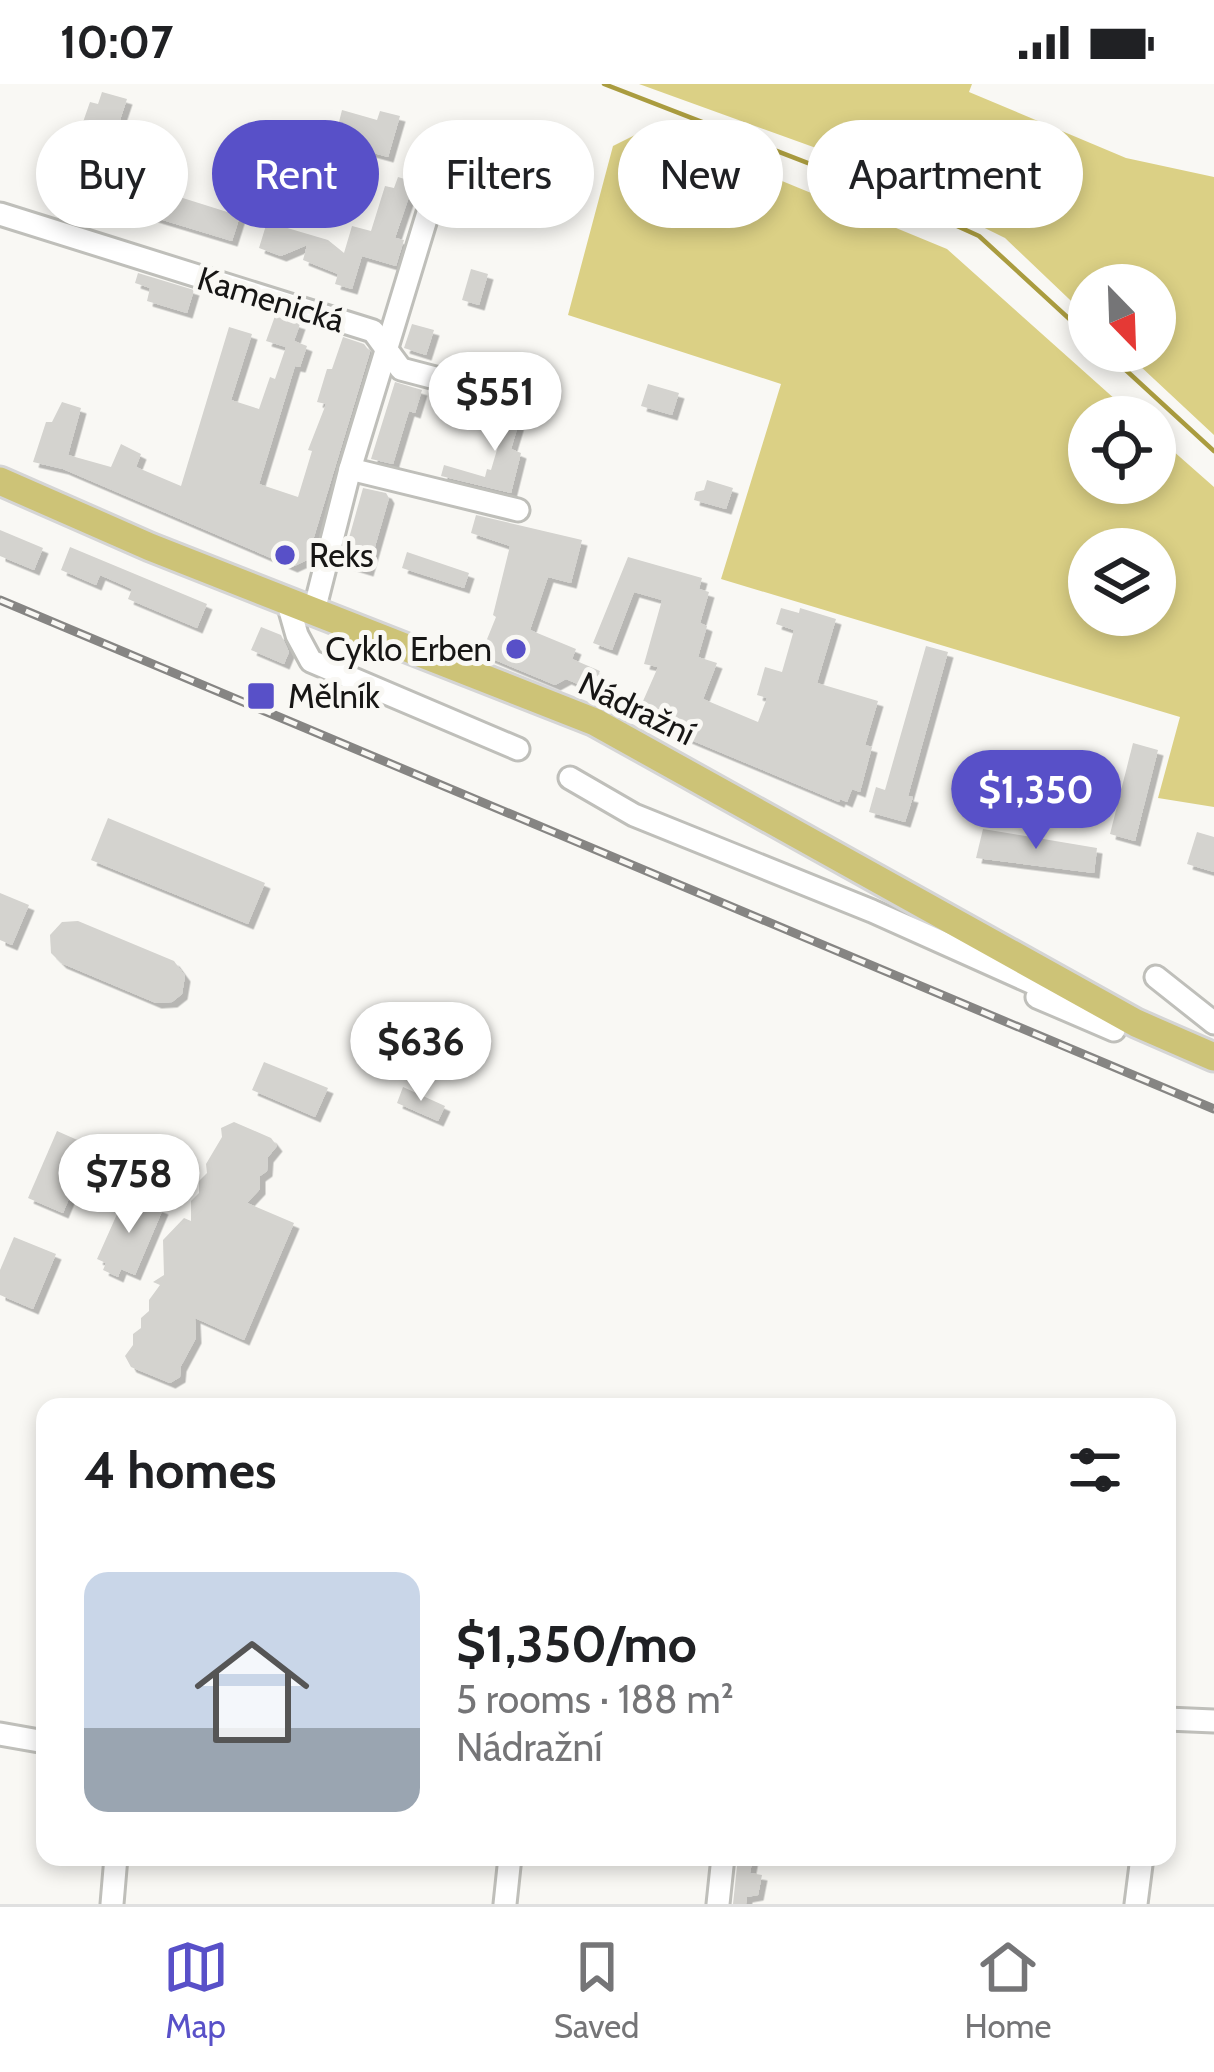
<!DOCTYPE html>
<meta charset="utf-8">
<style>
:root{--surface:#fff;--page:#f2f2f2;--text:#202124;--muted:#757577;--line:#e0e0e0;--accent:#5850c8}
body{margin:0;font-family:Cabin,sans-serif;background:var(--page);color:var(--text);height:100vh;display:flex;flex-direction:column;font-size:45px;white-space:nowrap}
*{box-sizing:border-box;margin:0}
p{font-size:39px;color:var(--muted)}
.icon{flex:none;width:66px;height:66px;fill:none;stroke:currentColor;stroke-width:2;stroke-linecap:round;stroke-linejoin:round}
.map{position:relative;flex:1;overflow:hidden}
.sheet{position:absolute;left:36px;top:1314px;width:1140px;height:468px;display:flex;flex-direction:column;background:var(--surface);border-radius:24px;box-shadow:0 6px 18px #0003}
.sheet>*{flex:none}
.hud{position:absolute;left:36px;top:36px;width:1143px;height:108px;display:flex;gap:24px}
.needle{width:78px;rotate:157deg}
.tools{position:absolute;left:1068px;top:180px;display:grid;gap:24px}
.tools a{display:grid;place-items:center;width:108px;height:108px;border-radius:50%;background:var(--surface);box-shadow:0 6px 18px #0003;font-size:60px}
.price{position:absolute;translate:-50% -102px;padding:0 27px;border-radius:42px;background:#fff;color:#222;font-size:39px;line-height:78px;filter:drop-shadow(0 3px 6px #0008)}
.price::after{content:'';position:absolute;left:50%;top:72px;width:36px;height:27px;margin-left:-18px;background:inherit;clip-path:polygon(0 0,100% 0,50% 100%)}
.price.on{background:var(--accent);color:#fff}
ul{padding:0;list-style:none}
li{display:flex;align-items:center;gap:36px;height:300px;padding:0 48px}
li span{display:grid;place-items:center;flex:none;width:336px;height:240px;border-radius:24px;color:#555}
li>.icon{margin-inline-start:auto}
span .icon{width:144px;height:144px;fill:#fffc;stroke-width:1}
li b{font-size:51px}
h2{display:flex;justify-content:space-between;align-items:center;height:144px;padding:0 48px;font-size:51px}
.pill{padding:0 42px;border-radius:54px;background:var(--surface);box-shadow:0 6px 18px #0003;font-size:42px;line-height:108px}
.pill.on{background:var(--accent);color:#fff}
.status{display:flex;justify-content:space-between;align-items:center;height:84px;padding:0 60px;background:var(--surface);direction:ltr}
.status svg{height:33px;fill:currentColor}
.dock{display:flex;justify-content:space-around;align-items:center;height:168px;border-top:3px solid var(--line);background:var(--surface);font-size:33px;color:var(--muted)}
.dock a{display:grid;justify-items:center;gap:6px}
.dock .on{color:var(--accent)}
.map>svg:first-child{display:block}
</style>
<div class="status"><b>10:07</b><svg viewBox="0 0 49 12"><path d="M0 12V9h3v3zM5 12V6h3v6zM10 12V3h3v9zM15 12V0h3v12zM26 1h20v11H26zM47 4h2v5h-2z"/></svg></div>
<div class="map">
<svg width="1214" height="1820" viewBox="0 0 1214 1820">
<defs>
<filter id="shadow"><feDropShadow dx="5.5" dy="5.5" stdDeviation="0" flood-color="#0004"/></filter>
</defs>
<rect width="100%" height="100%" fill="#f9f8f4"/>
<g fill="#dbd085" fill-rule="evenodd">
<path d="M 639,0 L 972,0 L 969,8 L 1126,74 L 1214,93 L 1214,351 L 1124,267 L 1155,267 L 1155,201 L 1089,201 L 1089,234 L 1005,154 L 841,73 Z"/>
<path d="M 651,43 L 947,165 L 1135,333 L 1089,333 L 1089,399 L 1155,399 L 1155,351 L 1214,403 L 1214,723 L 1158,714 L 1180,633 L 721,495 L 781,300 L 568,231 L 613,62 ZM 1155,465 L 1155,531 L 1089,531 L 1089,465 Z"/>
</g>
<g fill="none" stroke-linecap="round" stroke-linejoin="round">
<g stroke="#aa9c3f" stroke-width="4.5">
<path d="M 604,0 L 880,107 L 979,152 L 1089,253"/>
<path d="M 1105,267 L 1214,367"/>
</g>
</g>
<g fill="#d4d3cf" filter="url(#shadow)">
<path d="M 102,8 L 127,15 L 116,48 L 83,38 L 90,18 L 98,20 Z"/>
<path d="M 342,26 L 377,36 L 380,27 L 400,32 L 388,73 L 334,58 Z"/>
<path d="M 291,45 L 313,51 L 297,109 L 324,117 L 321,129 L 272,115 Z"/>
<path d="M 398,93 L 414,98 L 395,154 L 404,156 L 396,182 L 362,172 L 352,205 L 335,200 L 338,190 L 303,176 L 307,161 L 281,172 L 259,164 L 267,138 L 328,156 L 344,169 L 352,142 L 371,147 L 385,102 L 394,104 Z"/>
<path d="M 151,104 L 240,132 L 232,157 L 143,130 Z"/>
<path d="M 471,185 L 488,190 L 479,221 L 462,216 Z"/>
<path d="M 138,189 L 194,206 L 187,229 L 147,217 L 150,204 L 135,199 Z"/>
<path d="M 275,232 L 300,240 L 294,257 L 307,262 L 300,283 L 295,282 L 259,400 L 298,413 L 312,367 L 308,366 L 326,320 L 317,318 L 327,285 L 332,285 L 343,253 L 364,260 L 370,268 L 307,476 L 292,483 L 63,385 L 33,378 L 46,338 L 52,338 L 62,318 L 81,324 L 68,371 L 111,383 L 121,360 L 141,370 L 136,383 L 181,402 L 229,243 L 252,250 L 231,316 L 259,325 L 270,293 L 275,295 L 286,263 L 266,257 Z"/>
<path d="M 412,240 L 434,246 L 426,271 L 404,264 Z"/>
<path d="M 395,298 L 422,306 L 415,329 L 409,327 L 393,380 L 371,375 Z"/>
<path d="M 648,300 L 679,309 L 672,331 L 641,322 Z"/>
<path d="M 486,323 L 521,332 L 511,365 L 521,369 L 511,409 L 441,392 L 444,381 L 485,393 L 487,385 L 491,386 L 499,359 L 489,356 L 492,343 L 480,340 Z"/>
<path d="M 707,396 L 733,404 L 726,425 L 694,416 L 696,408 L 704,406 Z"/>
<path d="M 363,404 L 386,409 L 389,414 L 368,487 L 342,479 Z"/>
<path d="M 476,431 L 582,456 L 571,499 L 548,493 L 530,546 L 576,565 L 572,575 L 600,587 L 592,606 L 566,595 L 555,601 L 481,570 L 496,533 L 493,531 L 510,462 L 471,449 Z"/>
<path d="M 0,446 L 43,464 L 34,486 L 0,472 Z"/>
<path d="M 70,463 L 207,520 L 197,544 L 128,515 L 132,505 L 100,491 L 96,501 L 61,486 Z"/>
<path d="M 407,468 L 469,489 L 464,504 L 402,484 Z"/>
<path d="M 628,473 L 702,494 L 699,505 L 709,508 L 700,539 L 707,542 L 698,573 L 717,579 L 703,615 L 758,638 L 767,614 L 757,611 L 765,583 L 782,588 L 794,546 L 776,540 L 781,524 L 799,529 L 800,524 L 836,535 L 817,599 L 878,617 L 865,661 L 872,663 L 860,708 L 852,705 L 847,718 L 840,715 L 839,718 L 636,633 L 658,583 L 644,580 L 662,516 L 634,508 L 612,566 L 593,559 Z"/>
<path d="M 261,543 L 281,551 L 289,568 L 284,580 L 251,566 Z"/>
<path d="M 926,562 L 948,568 L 908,712 L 913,713 L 905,738 L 869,728 L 876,703 L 885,706 Z"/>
<path d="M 1133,659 L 1158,666 L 1135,757 L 1110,750 Z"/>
<path d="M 108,734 L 265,799 L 248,840 L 91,776 Z"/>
<path d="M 983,745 L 1097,764 L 1094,789 L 976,774 Z"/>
<path d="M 1197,748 L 1214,753 L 1214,788 L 1187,780 Z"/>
<path d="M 0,809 L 29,821 L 12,861 L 0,856 Z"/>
<path d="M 78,837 L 174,877 L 185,892 L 182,910 L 172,918 L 156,919 L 61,879 L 51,869 L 50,851 L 62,838 Z"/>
<path d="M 264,978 L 328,1004 L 315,1033 L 252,1006 Z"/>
<path d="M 403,1003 L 445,1022 L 438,1037 L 397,1019 Z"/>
<path d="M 234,1038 L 271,1054 L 277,1062 L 268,1073 L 267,1087 L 260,1092 L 260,1105 L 247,1119 L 294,1139 L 244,1256 L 195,1234 L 196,1254 L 181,1282 L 180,1293 L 170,1299 L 131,1283 L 125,1272 L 133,1261 L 133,1250 L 141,1244 L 141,1234 L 149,1227 L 149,1216 L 160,1201 L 153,1198 L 164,1191 L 163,1156 L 184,1134 L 191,1137 L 191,1117 L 199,1109 L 199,1097 L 207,1089 L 206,1080 L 222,1053 L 221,1044 Z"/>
<path d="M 57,1047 L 91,1062 L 63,1129 L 28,1114 Z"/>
<path d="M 126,1110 L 163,1125 L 135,1191 L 121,1185 L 118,1193 L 103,1186 L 106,1179 L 97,1175 Z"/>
<path d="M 14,1153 L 56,1170 L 33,1225 L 0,1211 L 0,1186 Z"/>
<path d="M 738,1773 L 753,1773 L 750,1789 L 762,1791 L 758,1811 L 747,1813 L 746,1820 L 733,1820 Z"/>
</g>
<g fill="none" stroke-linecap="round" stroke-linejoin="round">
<defs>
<g id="minor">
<path d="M 0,130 L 373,247 L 401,285 L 527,318"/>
<path d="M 350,385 L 518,426"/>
<path d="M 287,516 L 297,551 L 311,577 L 518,665"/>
<path d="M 314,527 L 350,385 L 444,76 L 444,56"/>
<path d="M 570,694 L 634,731 L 872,827 L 1053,908 L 1077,906"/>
<path d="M 1156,893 L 1214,939"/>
<path d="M 1037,913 L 1114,946"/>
<path d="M 1167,1635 L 1214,1637"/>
<path d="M 0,1650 L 45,1658"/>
<path d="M 112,1820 L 116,1773"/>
<path d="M 505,1820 L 510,1773"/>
<path d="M 718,1820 L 723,1773"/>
<path d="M 1136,1820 L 1142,1773"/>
</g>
<path id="major" d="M 0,397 L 150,463 L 595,638 L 1136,939 L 1214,973"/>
</defs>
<use href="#minor" stroke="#bfbfba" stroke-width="27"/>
<use href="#major" stroke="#d5d5d5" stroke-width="33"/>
<use href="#minor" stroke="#fff" stroke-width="21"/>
<use href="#major" stroke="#cdc377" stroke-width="27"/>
<defs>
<path id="rail" d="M 0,516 L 1214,1025"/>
</defs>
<use href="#rail" stroke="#868583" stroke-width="9"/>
<use href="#rail" stroke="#f9f8f4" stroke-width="4.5" stroke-dasharray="14" stroke-linecap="butt"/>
</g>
<g fill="#5850c8" stroke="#f9f8f4" stroke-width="4.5">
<circle cx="285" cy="471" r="12"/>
<circle cx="516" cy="565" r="12"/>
<rect x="246" y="597" width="30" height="30" rx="6"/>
</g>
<g text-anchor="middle" stroke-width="10" stroke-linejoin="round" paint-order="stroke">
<g font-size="33" fill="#171615" stroke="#f9f8f4">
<text transform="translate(271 215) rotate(17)" y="12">Kamenická</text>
<text transform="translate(637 624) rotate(26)" y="12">Nádražní</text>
</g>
<g font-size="33" fill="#171615" stroke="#f9f8f4" text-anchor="start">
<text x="309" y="483">Reks</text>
<text x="492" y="577" text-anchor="end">Cyklo Erben</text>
<text x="288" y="624">Mělník</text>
</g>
</g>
</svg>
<div class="tools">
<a><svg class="needle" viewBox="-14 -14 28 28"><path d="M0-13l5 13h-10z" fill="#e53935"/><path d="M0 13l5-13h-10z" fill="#757577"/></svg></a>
<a><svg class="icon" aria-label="locate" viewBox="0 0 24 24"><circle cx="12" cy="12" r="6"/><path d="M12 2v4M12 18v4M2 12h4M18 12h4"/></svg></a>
<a><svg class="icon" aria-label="layers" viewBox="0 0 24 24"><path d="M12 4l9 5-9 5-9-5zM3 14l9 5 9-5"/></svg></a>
</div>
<b class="price" style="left:495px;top:370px">$551</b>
<b class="price on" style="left:1036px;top:768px">$1,350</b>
<b class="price" style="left:421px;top:1020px">$636</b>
<b class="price" style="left:129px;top:1152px">$758</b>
<div class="hud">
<a class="pill">Buy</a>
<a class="pill on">Rent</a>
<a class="pill">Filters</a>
<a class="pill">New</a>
<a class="pill">Apartment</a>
</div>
<section class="sheet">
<h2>4 homes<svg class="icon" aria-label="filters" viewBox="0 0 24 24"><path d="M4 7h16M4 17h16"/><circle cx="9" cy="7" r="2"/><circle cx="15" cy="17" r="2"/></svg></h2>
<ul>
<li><span style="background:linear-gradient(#c9d6e8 65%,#9aa5b1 0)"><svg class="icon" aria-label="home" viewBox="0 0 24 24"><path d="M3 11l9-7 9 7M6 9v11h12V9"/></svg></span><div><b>$1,350/mo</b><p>5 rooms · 188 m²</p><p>Nádražní</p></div></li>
</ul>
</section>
</div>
<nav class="dock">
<a class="on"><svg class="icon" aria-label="map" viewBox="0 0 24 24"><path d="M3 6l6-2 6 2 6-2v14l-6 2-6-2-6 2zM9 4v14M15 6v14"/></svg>Map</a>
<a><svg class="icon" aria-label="saved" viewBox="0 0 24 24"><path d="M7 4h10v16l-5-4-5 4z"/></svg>Saved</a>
<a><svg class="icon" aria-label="home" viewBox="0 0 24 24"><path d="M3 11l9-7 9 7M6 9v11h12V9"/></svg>Home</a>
</nav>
